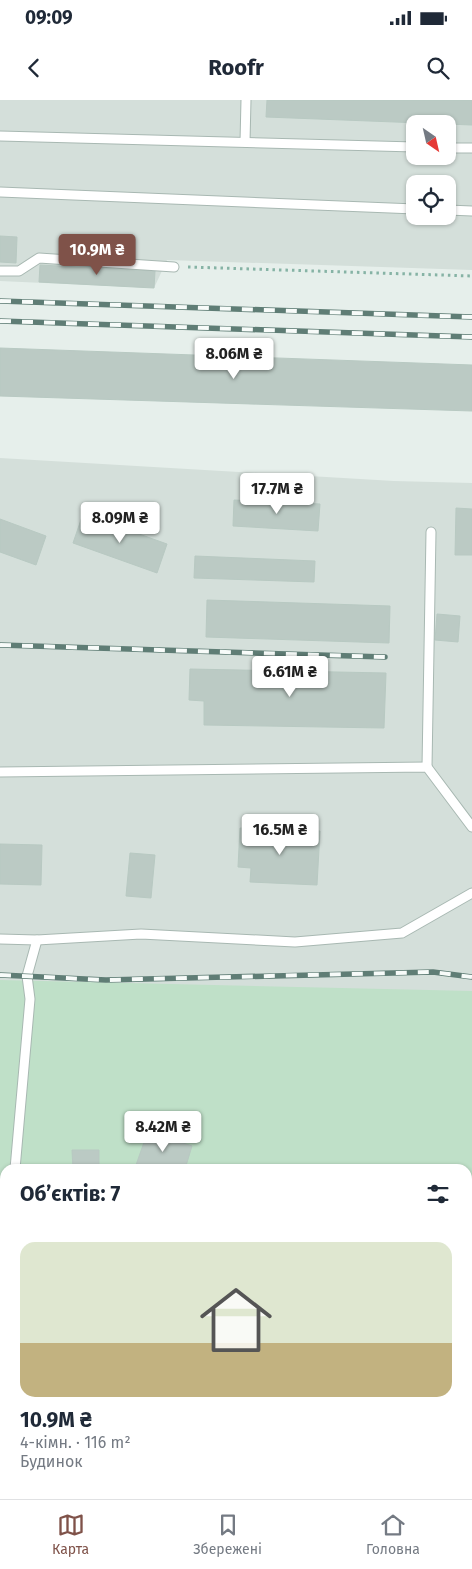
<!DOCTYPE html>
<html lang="uk">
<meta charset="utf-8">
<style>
:root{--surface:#fff;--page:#f2f2f3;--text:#1f2937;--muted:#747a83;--line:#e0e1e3;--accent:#7f5249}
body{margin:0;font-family:"Fira Sans",sans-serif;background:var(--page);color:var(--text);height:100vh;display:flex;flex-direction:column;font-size:19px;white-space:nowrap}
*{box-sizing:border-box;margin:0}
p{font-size:16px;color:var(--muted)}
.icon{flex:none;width:28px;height:28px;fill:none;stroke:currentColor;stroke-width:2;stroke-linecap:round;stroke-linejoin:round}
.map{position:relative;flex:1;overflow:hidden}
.panel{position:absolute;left:0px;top:1064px;width:472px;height:336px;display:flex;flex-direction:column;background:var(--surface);border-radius:15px 15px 0 0;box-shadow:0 1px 4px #0004}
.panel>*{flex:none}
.needle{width:32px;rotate:146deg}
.controls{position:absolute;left:406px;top:15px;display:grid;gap:10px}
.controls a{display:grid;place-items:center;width:50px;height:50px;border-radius:10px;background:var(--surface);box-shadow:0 1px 4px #0004;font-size:25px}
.price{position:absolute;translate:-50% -42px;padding:0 11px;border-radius:5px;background:#fff;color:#222;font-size:16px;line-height:32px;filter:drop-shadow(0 1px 2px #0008)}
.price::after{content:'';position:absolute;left:50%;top:30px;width:15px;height:11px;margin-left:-8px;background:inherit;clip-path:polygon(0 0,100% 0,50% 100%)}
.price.active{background:var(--accent);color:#fff}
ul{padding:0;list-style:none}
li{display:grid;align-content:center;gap:10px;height:265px;padding:0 20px}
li+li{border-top:1px solid var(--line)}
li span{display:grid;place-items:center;height:155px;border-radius:15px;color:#555}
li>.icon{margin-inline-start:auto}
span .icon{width:90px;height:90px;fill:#fffc;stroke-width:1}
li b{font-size:21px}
h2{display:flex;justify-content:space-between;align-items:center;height:60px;padding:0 20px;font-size:21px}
.status{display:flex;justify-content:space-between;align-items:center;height:35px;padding:0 25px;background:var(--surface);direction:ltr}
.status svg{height:14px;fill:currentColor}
header{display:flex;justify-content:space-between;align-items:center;height:65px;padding:0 20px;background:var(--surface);font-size:22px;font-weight:700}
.dock{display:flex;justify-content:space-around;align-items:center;height:70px;border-top:1px solid var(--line);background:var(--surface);font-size:14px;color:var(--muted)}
.dock a{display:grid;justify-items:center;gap:2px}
.dock .active{color:var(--accent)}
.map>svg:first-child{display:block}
</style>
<div class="status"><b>09:09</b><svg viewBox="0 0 49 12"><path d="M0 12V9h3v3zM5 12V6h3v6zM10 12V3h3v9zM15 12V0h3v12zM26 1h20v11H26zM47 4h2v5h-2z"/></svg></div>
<header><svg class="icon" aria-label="back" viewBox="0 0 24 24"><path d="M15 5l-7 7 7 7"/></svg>Roofr<svg class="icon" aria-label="search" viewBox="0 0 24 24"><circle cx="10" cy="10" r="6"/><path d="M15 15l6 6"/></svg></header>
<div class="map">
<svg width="472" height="1399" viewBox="0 0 472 1399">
<rect width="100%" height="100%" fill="#e6efeb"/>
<g fill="#d4dfda" fill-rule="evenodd">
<path d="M 0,0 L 472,0 L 472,170 L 167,160 L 154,188 L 0,181 ZM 415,24 L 448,24 L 448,56 L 415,56 ZM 415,84 L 448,84 L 448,116 L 415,116 Z"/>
<path d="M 0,358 L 394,381 L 472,383 L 472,1399 L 0,1399 ZM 5,1069 L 468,1069 L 468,1395 L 5,1395 Z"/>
</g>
<path fill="#bfe0c8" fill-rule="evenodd" d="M 0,880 L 472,891 L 472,1399 L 0,1399 ZM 5,1069 L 468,1069 L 468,1395 L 5,1395 Z"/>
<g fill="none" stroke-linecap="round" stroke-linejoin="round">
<g stroke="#a2b6b0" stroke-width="54">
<path d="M 468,1126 L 472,1128"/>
<path d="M 183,1399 L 185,1395"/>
</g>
</g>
<g fill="#bbcac4" stroke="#b8c9c2">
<path d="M 267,0 L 472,0 L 472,25 L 266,17 Z"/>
<path d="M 0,136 L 17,137 L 16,163 L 0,162 Z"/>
<path d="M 40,165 L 155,171 L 154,188 L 39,182 Z"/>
<path d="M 0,248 L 472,265 L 472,311 L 0,296 Z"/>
<path d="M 234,400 L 320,404 L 318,431 L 233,426 Z"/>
<path d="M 456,408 L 472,409 L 472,455 L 455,455 Z"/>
<path d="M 83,414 L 167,444 L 157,473 L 73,443 Z"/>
<path d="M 0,419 L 46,436 L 36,465 L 0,452 Z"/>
<path d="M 195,456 L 315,461 L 314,482 L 194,478 Z"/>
<path d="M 207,500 L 390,506 L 389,543 L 206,537 Z"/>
<path d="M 437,514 L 460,516 L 458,542 L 435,540 Z"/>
<path d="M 190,569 L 386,573 L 384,628 L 204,625 L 204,601 L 189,600 Z"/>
<path d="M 240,728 L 320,731 L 317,785 L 250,782 L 251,768 L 238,767 Z"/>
<path d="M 0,744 L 42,745 L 41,785 L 0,784 Z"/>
<path d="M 130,753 L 155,755 L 151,798 L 126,796 Z"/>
<path d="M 148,1031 L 192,1046 L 185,1069 L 149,1069 L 136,1065 Z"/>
<path d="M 72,1050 L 99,1050 L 99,1069 L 73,1069 Z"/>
<path d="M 468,1310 L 472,1311 L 472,1399 L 342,1399 L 344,1395 L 468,1395 Z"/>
</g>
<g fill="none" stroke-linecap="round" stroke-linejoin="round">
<defs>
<g id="service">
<path d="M 0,36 L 415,47"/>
<path d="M 245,42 L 246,0"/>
<path d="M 448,48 L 472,48"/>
<path d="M 0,92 L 415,109"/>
<path d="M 448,110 L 472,111"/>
<path d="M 0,171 L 19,171 L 39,158 L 174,167"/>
<path d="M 427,667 L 431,432"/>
<path d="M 0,672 L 427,667 L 472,727"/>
<path d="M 0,839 L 37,840 L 141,834 L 295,842 L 402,833 L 472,793"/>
<path d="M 15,1069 L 30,899 L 27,876 L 37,840"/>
<path d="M 0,1106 L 5,1094"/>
</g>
</defs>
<use href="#service" stroke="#a8b8b2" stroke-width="11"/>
<path stroke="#86b3a5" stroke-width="3" stroke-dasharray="2.5 4" stroke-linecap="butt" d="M 188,167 L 472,176"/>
<use href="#service" stroke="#fff" stroke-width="9"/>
<defs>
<g id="rail">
<path d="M 0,201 L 472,217"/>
<path d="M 0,221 L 472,237"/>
<path d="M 0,545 L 385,557"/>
<path d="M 0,875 L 106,880 L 433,872 L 472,877"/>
</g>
</defs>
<use href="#rail" stroke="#5f7d75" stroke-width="5.5"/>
<use href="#rail" stroke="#f7fbf9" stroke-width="4" stroke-dasharray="11" stroke-linecap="butt"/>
</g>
</svg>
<div class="controls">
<a><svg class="needle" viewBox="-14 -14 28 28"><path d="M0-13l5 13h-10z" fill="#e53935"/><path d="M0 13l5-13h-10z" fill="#747a83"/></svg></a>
<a><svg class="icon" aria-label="locate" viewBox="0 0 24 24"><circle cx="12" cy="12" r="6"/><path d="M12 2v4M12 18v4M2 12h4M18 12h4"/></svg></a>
</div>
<b class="price active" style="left:97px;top:176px">10.9M ₴</b>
<b class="price" style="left:234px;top:280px">8.06M ₴</b>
<b class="price" style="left:277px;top:415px">17.7M ₴</b>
<b class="price" style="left:120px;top:444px">8.09M ₴</b>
<b class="price" style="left:290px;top:598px">6.61M ₴</b>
<b class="price" style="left:280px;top:756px">16.5M ₴</b>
<b class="price" style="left:163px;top:1053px">8.42M ₴</b>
<section class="panel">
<h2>Об’єктів: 7<svg class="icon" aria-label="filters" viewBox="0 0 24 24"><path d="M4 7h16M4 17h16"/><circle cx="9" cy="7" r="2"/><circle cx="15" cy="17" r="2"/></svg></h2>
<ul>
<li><span style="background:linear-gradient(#dfe7d0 65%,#c2b280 0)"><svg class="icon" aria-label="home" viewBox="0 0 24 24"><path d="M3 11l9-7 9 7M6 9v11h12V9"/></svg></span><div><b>10.9M ₴</b><p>4-кімн. · 116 m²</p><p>Будинок</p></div></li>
</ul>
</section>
</div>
<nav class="dock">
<a class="active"><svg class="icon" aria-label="map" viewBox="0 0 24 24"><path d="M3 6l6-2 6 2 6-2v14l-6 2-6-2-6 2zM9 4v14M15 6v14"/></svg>Карта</a>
<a><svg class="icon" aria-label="saved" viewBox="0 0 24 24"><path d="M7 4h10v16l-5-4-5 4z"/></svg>Збережені</a>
<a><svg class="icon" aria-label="home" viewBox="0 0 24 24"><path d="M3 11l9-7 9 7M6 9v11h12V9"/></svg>Головна</a>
</nav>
